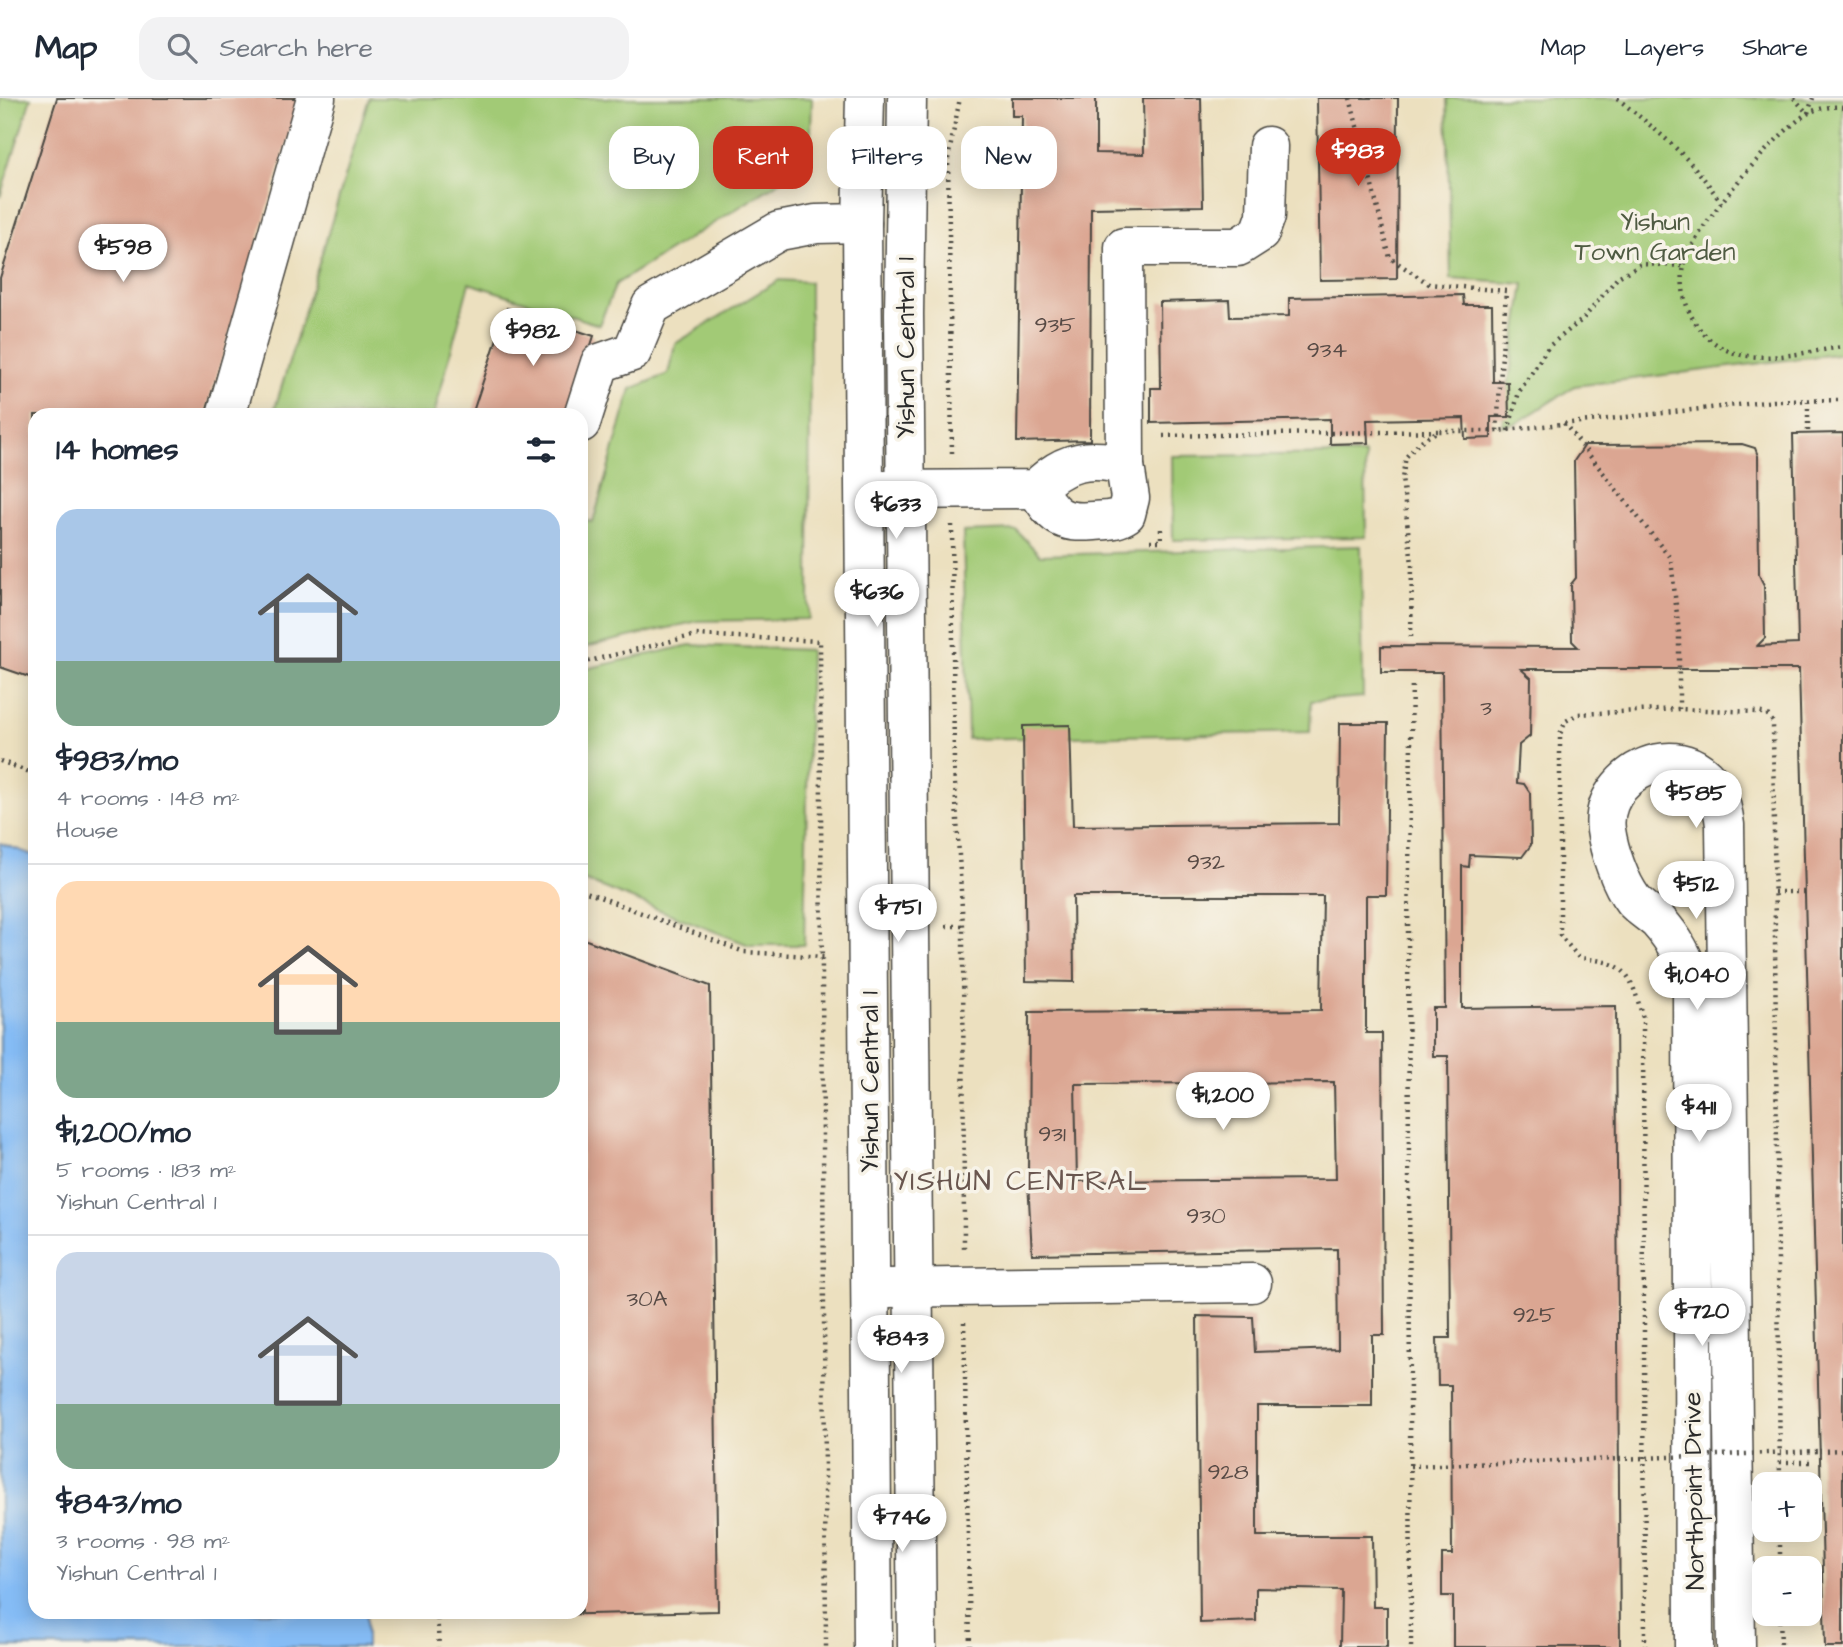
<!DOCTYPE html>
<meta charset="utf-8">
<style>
:root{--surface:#fff;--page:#f2f2f3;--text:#1f2937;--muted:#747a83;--line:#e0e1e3;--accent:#c8321e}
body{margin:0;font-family:"Architects Daughter",sans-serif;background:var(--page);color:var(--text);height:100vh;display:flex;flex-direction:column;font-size:26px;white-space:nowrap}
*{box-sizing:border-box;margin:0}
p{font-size:23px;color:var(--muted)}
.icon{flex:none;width:38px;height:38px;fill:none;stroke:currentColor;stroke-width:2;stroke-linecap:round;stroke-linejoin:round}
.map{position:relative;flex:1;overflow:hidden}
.panel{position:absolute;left:28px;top:310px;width:560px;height:1211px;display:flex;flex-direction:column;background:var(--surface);border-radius:21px;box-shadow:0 4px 18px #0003}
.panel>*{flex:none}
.hud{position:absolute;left:609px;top:28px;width:665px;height:63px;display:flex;gap:14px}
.fabs{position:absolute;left:1752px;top:1374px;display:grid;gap:14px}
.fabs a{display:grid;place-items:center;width:70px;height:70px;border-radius:14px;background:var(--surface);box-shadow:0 4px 18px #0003;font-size:35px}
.price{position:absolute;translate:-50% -60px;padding:0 16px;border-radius:24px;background:#fff;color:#222;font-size:23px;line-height:46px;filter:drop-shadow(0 2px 4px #0008)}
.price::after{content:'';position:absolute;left:50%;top:42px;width:21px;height:16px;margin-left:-10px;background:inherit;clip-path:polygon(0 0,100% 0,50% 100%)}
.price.selected{background:var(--accent);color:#fff}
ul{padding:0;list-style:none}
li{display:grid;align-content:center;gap:14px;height:371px;padding:0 28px}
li+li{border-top:2px solid var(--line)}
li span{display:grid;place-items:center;height:217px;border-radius:21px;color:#555}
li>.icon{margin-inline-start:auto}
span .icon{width:126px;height:126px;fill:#fffc;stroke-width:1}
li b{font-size:30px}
h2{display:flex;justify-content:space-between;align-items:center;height:84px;padding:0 28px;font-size:30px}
.chip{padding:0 24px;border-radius:21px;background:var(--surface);box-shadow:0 4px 18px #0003;font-size:24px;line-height:63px}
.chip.selected{background:var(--accent);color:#fff}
header{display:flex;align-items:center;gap:42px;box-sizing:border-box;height:98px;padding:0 35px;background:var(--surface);border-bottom:2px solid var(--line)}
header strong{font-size:33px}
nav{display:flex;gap:38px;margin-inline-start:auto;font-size:24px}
.search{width:490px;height:63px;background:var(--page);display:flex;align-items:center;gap:18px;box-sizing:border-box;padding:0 24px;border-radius:21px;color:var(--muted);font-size:26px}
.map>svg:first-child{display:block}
</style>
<header>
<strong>Map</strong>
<div class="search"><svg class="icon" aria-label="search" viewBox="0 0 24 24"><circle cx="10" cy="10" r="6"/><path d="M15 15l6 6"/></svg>Search here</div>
<nav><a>Map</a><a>Layers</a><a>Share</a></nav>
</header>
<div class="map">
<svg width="1843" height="1549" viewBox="0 0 1843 1549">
<rect width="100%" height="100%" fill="#f7f3e8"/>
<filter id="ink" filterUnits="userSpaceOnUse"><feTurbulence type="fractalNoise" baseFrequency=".0143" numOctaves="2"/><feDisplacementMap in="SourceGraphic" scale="14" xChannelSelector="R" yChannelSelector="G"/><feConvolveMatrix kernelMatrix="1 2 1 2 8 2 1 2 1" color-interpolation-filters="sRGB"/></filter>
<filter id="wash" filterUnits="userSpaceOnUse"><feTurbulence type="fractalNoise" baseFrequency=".00686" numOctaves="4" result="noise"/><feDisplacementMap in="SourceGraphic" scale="28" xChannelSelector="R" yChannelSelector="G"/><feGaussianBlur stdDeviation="1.57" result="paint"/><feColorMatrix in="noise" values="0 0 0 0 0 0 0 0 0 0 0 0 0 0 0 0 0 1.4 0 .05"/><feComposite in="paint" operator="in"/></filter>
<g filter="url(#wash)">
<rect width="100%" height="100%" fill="#ece0bf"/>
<g fill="#a2ca76" stroke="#667a50" stroke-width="2">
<path d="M 0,0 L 31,0 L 0,99 Z"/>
<path d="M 369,0 L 812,0 L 810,65 L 616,186 L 599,227 L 469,185 L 434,317 L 273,317 Z"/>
<path d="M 1447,0 L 1843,0 L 1843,255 L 1575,288 L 1517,325 L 1502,328 L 1524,186 L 1451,181 Z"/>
<path d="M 779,182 L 810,184 L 809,521 L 698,523 L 581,550 L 581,422 L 593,424 L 631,291 L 668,276 L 675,246 Z"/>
<path d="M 1365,356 L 1366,439 L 1173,442 L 1172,358 Z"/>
<path d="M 1016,432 L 1040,457 L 1361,448 L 1363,599 L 1311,603 L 1310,634 L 968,641 L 963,434 Z"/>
<path d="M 690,547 L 810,552 L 804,847 L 749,847 L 581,781 L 581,572 Z"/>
</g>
<path fill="#85bcf5" stroke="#587490" stroke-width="2" d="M 0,745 L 35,758 L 35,1514 L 366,1514 L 366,1549 L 0,1549 Z"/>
<g id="blocks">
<g fill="#dba692" fill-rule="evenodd">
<path d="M 57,0 L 301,0 L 205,317 L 35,317 L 35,581 L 0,569 L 0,180 Z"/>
<path d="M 1012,0 L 1096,0 L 1096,55 L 1144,56 L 1143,0 L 1201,0 L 1203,108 L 1091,110 L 1090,342 L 1017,344 L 1022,18 L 1012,18 Z"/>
<path d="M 1317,0 L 1398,0 L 1397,181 L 1320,182 Z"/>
<path d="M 1463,197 L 1464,207 L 1492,207 L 1493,284 L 1508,284 L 1509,319 L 1491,319 L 1491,340 L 1465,341 L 1464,320 L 1367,322 L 1368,345 L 1330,346 L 1330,321 L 1151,325 L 1151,290 L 1161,290 L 1160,204 L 1229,202 L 1230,219 L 1289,218 L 1289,200 Z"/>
<path d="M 507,210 L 594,238 L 568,317 L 472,317 Z"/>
<path d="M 1843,335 L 1843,1549 L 1825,1549 L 1799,571 L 1521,571 L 1531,580 L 1530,638 L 1519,647 L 1517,685 L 1524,686 L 1530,695 L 1531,747 L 1522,759 L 1470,757 L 1469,769 L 1462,768 L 1462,910 L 1616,908 L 1620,1549 L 1453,1549 L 1453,1498 L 1442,1498 L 1442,1456 L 1452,1456 L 1451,1287 L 1438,1287 L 1437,1240 L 1450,1240 L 1448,958 L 1433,958 L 1433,910 L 1445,910 L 1442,574 L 1381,574 L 1381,548 L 1578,549 L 1572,543 L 1571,486 L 1576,480 L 1574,363 L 1585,347 L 1593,347 L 1742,346 L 1755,350 L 1758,358 L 1759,477 L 1764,487 L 1765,540 L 1757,548 L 1798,546 L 1793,336 Z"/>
<path d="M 1340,625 L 1388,625 L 1386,797 L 1366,797 L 1366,935 L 1382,935 L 1384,1237 L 1372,1237 L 1372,1308 L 1257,1308 L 1257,1438 L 1372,1438 L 1373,1509 L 1387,1509 L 1387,1549 L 1340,1549 L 1341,1492 L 1256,1490 L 1256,1523 L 1200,1525 L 1197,1218 L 1253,1219 L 1255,1254 L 1338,1251 L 1337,1151 L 1032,1156 L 1028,1083 L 1029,914 L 1321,912 L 1323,798 L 1073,798 L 1074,884 L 1026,883 L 1023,628 L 1070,627 L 1073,728 L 1339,725 ZM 1334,984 L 1336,1081 L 1077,1083 L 1075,986 Z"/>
<path d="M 581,840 L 710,888 L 718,1513 L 502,1518 L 502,1514 L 581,1514 Z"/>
</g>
</g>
</g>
<g filter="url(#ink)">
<use href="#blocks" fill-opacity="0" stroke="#484641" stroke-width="2"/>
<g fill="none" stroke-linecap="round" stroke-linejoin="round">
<defs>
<g id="minor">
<path d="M 865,0 L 862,125 L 873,1549"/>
<path d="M 907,0 L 904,216 L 917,1549"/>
<path d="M 226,317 L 316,0"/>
<path d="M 581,325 L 600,265 L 632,254 L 651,208 L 779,133 L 816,126 L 862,125"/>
<path d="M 1036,391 C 1054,418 1060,426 1094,423 C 1106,422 1116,423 1126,416 L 1130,400 L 1125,368 L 1124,149 L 1238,149 L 1260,135 L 1266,118 L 1268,48"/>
<path d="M 882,392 L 1036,391 C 1061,364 1090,357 1125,368"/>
<path d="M 887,1190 L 1252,1185"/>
<path d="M 1694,1549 L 1692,883 C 1684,859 1675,842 1658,823 C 1650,816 1640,810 1633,802 C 1620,785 1609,753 1606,732 C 1597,667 1713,621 1725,727 L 1736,1549"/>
</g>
</defs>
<use href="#minor" stroke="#484641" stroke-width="41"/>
<g stroke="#484641" stroke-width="4.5" stroke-dasharray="2 5" stroke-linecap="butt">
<path d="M 1350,0 L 1390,160 L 1429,186 L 1506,193 L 1497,333 L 1774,303 L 1843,302"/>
<path d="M 1617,0 C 1658,34 1692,59 1721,105"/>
<path d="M 1794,0 L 1807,15"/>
<path d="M 1843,9 C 1832,8 1817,10 1807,16 C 1776,34 1690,134 1684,168 C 1676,209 1703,249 1742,257 C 1774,263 1811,253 1843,249"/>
<path d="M 1808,15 L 1813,0"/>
<path d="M 1808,303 L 1808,336"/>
<path d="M 1564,325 L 1671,461 L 1679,535 L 1679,611"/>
<path d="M 1508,333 L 1519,294 L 1549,248 L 1583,221 L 1618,179 L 1641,166 L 1684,168"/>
<path d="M 1163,338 L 1438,333"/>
<path d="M 952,355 L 948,61 L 960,0"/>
<path d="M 952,427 L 954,669 L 963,828 L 964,1153"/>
<path d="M 1150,443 L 1161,443 L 1161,431"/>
<path d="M 1411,539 L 1412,466 L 1402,380 L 1406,359 L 1421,343 L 1438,333 L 1499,333"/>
<path d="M 581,565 L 696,537 L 820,543 L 826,1549"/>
<path d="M 0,663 L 35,676"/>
<path d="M 581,792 L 744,854 L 824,859"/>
<path d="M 1774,794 L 1805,794"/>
<path d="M 946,828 L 963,828"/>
<path d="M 964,1224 L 970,1549"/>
<path d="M 1819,1353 L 1843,1352"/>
<path d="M 1780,1364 L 1812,1364"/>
<path d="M 1410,1368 L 1619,1361"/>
<path d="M 1780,1470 L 1780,1432"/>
<path d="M 437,1514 L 439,1549"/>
<path d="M 1780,1516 L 1781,1549"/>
<path d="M 1411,1549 L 1408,830 L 1412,583"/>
<path d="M 1645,1549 L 1643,920 C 1630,876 1629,864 1579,860 L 1560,837 L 1560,636 L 1566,623 L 1578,616 L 1679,611 L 1757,614 L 1767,616 L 1773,624 L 1780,1386"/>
</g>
<use href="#minor" stroke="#fff" stroke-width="38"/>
<path stroke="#484641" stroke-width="4.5" stroke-dasharray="2 5" stroke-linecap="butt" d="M 1619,1361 L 1819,1353"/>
</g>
</g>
<g text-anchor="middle" stroke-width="7" stroke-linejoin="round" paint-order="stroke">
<g font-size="23" fill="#574a45">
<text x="1055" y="234">935</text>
<text x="1327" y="259">934</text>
<text x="1486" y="617">3</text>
<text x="1206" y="771">932</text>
<text x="1052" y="1043">931</text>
<text x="1206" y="1125">930</text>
<text x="647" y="1208">30A</text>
<text x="1534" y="1224">925</text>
<text x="1228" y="1381">928</text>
</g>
<g font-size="26" fill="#4f5b42" stroke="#f7f3e8">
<text x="1655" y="132">Yishun<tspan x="1655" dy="30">Town Garden</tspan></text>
</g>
<g font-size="26" fill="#2b2b2b" stroke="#f7f3e8">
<text transform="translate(905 250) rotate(-90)" y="9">Yishun Central 1</text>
<text transform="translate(869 984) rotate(-90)" y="9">Yishun Central 1</text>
<text transform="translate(1693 1393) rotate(-91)" y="9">Northpoint Drive</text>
</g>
<g font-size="28" letter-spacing="2" fill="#69564f" stroke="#f7f3e8">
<text x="1021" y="1092">YISHUN CENTRAL</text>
</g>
</g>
</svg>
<div class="fabs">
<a>+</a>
<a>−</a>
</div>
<b class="price selected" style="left:1358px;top:90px">$983</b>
<b class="price" style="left:123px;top:186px">$598</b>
<b class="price" style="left:533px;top:270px">$982</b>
<b class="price" style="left:896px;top:443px">$633</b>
<b class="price" style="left:877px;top:531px">$636</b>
<b class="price" style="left:1696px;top:732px">$585</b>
<b class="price" style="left:1696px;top:823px">$512</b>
<b class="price" style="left:898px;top:846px">$751</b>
<b class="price" style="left:1697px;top:914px">$1,040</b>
<b class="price" style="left:1223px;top:1034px">$1,200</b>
<b class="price" style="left:1699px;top:1046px">$411</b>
<b class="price" style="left:1702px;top:1250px">$720</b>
<b class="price" style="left:901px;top:1277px">$843</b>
<b class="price" style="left:902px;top:1456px">$746</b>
<div class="hud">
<a class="chip">Buy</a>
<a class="chip selected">Rent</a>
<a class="chip">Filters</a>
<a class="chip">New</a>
</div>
<section class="panel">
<h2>14 homes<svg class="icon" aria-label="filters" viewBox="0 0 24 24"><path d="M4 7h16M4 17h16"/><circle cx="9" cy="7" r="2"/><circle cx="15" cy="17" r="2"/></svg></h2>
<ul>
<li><span style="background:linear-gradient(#a9c7e8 70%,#7fa58c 0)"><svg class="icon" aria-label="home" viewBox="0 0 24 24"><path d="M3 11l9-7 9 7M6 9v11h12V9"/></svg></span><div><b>$983/mo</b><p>4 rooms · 148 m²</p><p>House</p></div></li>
<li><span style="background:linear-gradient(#ffd9b3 65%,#7fa58c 0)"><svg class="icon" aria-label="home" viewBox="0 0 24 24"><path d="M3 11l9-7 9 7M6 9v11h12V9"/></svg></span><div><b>$1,200/mo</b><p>5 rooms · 183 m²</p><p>Yishun Central 1</p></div></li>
<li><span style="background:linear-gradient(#c9d6e8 70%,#7fa58c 0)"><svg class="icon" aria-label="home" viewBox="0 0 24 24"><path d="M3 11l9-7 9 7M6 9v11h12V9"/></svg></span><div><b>$843/mo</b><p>3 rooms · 98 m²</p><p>Yishun Central 1</p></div></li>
</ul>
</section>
</div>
